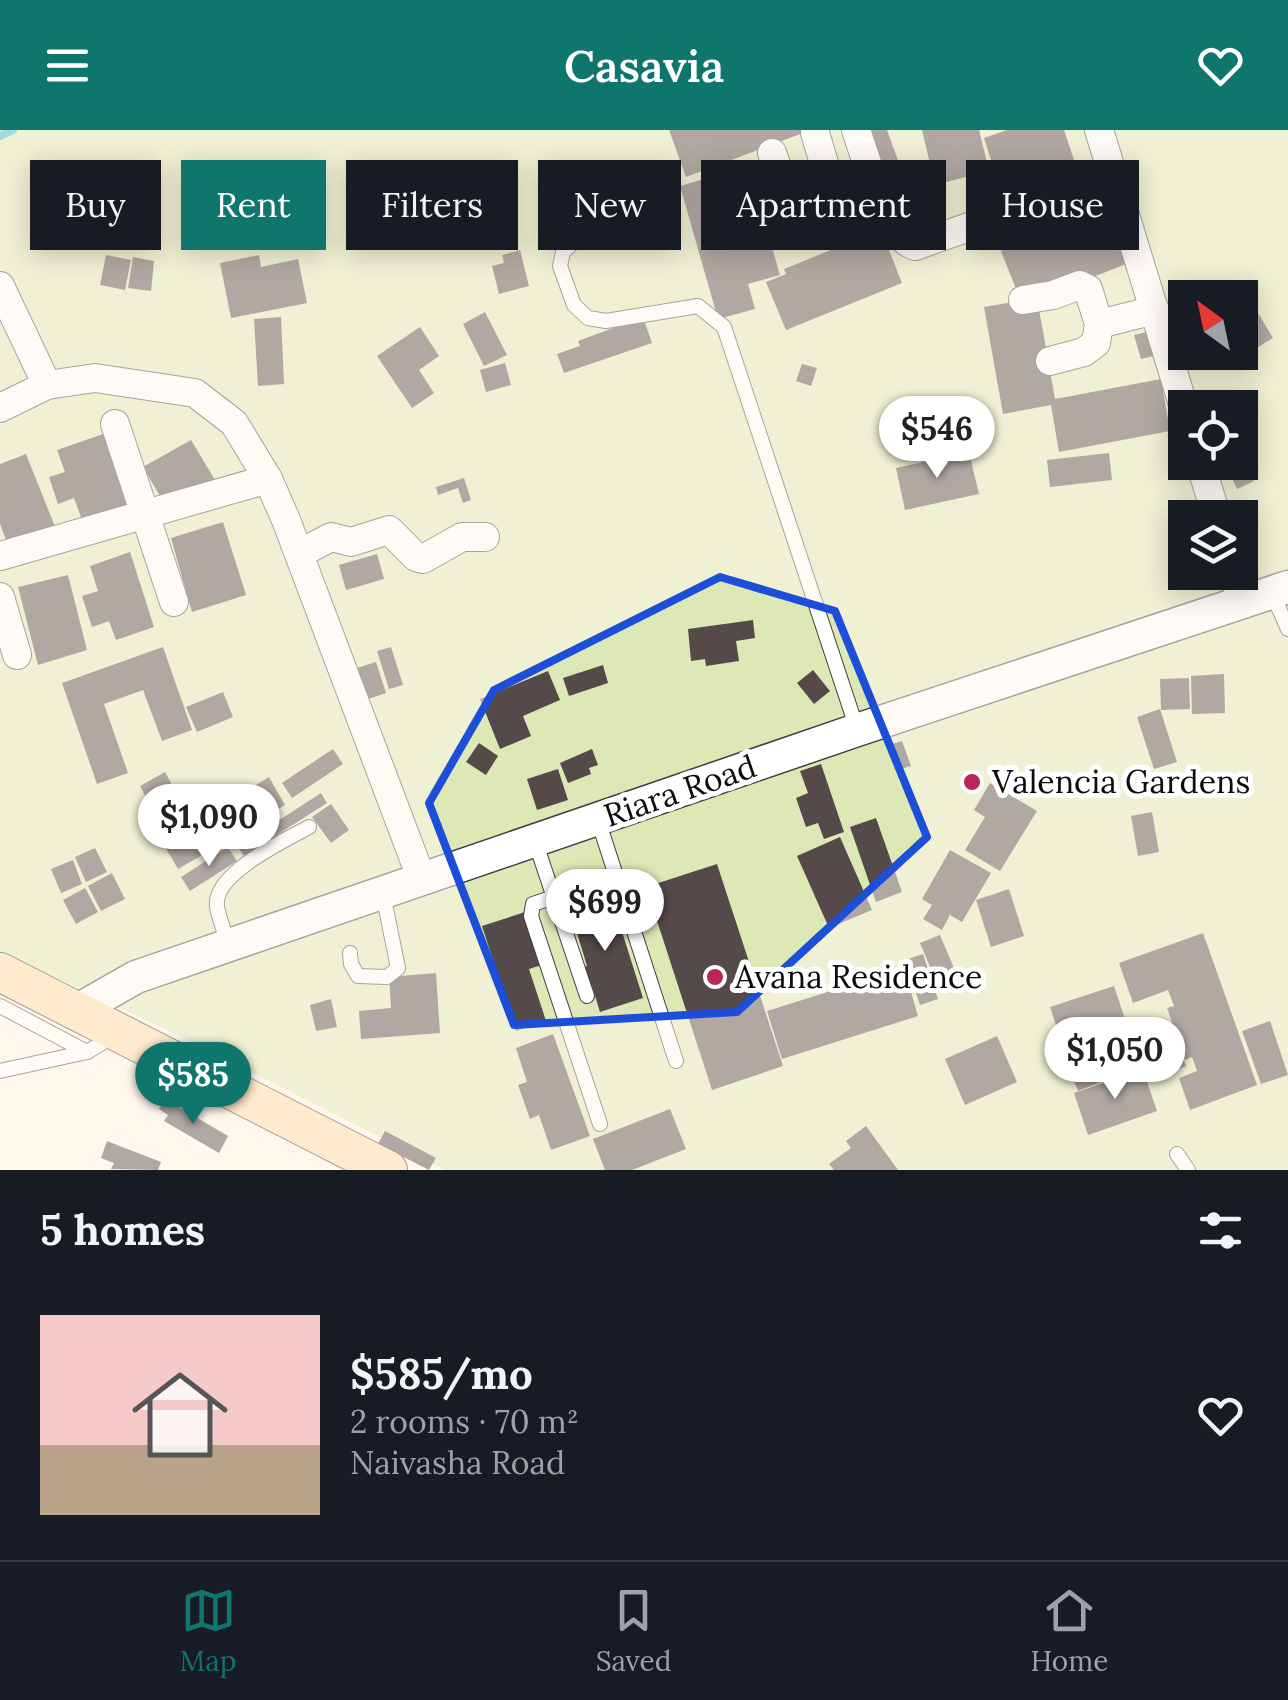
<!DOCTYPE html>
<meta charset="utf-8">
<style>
:root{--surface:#171b24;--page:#242831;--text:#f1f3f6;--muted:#9ea1a6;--line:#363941;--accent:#0f766e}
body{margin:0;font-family:Lora,serif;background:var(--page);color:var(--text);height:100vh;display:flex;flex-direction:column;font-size:38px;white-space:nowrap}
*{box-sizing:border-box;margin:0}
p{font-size:32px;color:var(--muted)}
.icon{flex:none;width:55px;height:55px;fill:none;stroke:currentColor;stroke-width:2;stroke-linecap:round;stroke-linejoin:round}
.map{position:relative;height:1040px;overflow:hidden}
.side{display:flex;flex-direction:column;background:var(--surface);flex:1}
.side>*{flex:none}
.hud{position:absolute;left:30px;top:30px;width:1230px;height:90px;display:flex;gap:20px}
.needle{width:65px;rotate:327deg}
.fabs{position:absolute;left:1168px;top:150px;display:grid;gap:20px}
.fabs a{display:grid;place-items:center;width:90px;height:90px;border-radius:0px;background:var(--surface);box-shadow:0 5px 25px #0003;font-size:50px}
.price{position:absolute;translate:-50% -85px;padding:0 22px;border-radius:35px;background:#fff;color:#222;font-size:32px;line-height:65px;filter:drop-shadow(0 2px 5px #0008)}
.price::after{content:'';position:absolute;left:50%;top:60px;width:30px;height:22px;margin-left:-15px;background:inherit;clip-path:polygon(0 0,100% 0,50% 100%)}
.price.current{background:var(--accent);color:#fff}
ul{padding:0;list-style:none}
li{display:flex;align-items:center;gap:30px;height:250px;padding:0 40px}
li span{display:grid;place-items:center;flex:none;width:280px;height:200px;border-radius:0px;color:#555}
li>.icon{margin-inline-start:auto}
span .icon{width:120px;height:120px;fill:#fffc;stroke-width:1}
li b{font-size:42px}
h2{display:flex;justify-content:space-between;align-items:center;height:120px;padding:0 40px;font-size:42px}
.pill{padding:0 35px;border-radius:0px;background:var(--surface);box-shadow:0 5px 25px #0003;font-size:35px;line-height:90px}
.pill.current{background:var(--accent);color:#fff}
header{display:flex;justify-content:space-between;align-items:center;height:130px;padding:0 40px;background:var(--accent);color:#fff;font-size:45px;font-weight:600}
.tab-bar{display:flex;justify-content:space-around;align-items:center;height:140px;border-top:2px solid var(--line);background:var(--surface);font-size:28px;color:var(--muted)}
.tab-bar a{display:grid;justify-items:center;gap:5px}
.tab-bar .current{color:var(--accent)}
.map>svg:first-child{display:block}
</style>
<header><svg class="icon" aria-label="menu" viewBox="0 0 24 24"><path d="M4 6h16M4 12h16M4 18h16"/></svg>Casavia<svg class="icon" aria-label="heart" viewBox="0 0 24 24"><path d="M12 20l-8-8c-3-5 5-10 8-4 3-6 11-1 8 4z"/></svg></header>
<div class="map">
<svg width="1288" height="1040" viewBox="0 0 1288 1040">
<rect width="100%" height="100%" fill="#fff6ec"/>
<path fill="#dee8b6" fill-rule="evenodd" d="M 0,0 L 1288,0 L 1288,1040 L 445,1040 L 184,908 L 0,821 ZM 1185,168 L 1240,168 L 1240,222 L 1185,222 ZM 1185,278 L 1240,278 L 1240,332 L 1185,332 ZM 1185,388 L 1240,388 L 1240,442 L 1185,442 Z"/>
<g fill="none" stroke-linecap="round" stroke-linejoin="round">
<path stroke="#39bacc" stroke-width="8" d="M 0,6 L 13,0"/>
</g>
<g fill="#554a49">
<path d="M 669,0 L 811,0 L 686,47 Z"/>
<path d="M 865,0 L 887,0 L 924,103 L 905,110 Z"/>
<path d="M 922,0 L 979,0 L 989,41 L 935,55 Z"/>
<path d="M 1007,0 L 1064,0 L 1079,45 L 1004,70 L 984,8 Z"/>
<path d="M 749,36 L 780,145 L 748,154 L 755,179 L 718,189 L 680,56 Z"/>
<circle cx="376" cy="73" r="23"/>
<path d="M 1110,77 L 1131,132 L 1053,163 L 1020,169 L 1001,121 Z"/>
<path d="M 653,98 L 657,108 L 628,120 L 623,110 Z"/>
<path d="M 883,105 L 902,153 L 786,200 L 766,152 L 786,144 L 784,139 L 863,107 L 865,112 Z"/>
<path d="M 520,120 L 529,156 L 499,164 L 492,136 L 504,133 L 502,125 Z"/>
<path d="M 106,125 L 131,130 L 125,160 L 100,155 Z"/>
<path d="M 259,125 L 261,137 L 298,129 L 307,173 L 231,188 L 220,133 Z"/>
<path d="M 133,127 L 154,131 L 151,161 L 128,158 Z"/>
<path d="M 1243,158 L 1273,208 L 1239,229 L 1235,222 L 1240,222 L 1240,168 L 1227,168 Z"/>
<path d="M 1037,168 L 1055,269 L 1161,249 L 1170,301 L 1059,322 L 1051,275 L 1003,284 L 984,177 Z"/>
<path d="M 485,182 L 507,225 L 484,236 L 463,194 Z"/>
<path d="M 281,187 L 284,254 L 258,256 L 254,189 Z"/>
<path d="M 643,187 L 652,213 L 564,243 L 557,224 L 580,216 L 578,211 Z"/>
<path d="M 420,197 L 439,226 L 419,240 L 434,263 L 412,278 L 377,226 Z"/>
<path d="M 1159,199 L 1166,223 L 1141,229 L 1134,205 Z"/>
<path d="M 505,233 L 511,255 L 486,262 L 480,240 Z"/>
<path d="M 802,234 L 817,238 L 811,256 L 796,251 Z"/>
<path d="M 106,303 L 133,381 L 85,398 L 74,368 L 58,374 L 49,347 L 65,342 L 57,320 Z"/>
<path d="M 1240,305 L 1248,322 L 1242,326 L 1254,351 L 1237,359 L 1224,332 L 1240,332 Z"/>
<path d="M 191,310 L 215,350 L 167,378 L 143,337 Z"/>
<path d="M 969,322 L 979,364 L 905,380 L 896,338 Z"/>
<path d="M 1109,323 L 1112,350 L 1050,357 L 1047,330 Z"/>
<path d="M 26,324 L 58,404 L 11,423 L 0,394 L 0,334 Z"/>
<path d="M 464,348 L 471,370 L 463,373 L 458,358 L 438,365 L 436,357 Z"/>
<path d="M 223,392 L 246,465 L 192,482 L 171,408 Z"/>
<path d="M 130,422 L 154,497 L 116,510 L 109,491 L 92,497 L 82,466 L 98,461 L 90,436 Z"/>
<path d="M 377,424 L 384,449 L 346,460 L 339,435 Z"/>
<path d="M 68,445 L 87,520 L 38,535 L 18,457 Z"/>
<path d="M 753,490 L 755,508 L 736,511 L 739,531 L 706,536 L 705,529 L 691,531 L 688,499 Z"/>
<path d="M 163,517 L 192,600 L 162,611 L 143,560 L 104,574 L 128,643 L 97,654 L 62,553 Z"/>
<path d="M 391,517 L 403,555 L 389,559 L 377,521 Z"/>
<path d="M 376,532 L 386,563 L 365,570 L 354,539 Z"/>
<path d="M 603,535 L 608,553 L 569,566 L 563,548 Z"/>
<path d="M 813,540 L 830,561 L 814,574 L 797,553 Z"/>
<path d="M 548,541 L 560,570 L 523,586 L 531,606 L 500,619 L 480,569 Z"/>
<path d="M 1224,544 L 1225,583 L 1192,584 L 1191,546 Z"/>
<path d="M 1189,548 L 1190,579 L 1161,580 L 1160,549 Z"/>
<path d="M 223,562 L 233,587 L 197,602 L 186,577 Z"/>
<path d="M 1160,579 L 1177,632 L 1154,639 L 1137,587 Z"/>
<path d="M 902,611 L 911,636 L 901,639 L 892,614 Z"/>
<path d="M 479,613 L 498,626 L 486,645 L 466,632 Z"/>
<path d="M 333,619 L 343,634 L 292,668 L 282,653 Z"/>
<path d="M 592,619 L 598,635 L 589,638 L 591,644 L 568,653 L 560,633 Z"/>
<path d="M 821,634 L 844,702 L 824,709 L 818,693 L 806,697 L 796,668 L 808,663 L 800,641 Z"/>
<path d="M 558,639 L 568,670 L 537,680 L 527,649 Z"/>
<path d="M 165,642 L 189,686 L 164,700 L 140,656 Z"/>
<path d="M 269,647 L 285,675 L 224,712 L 207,685 Z"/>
<path d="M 990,653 L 1037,681 L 1000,741 L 965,720 L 985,687 L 974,680 Z"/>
<path d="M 321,663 L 327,673 L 244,726 L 238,717 Z"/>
<path d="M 331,674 L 349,700 L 331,713 L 312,687 Z"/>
<path d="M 1152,682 L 1159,722 L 1138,726 L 1131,686 Z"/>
<path d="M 203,688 L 219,715 L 178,739 L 162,712 Z"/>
<path d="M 876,688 L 902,762 L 876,772 L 850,697 Z"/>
<path d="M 840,707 L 872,780 L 829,798 L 797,726 Z"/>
<path d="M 228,717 L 237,731 L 190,761 L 181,747 Z"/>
<path d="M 95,718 L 107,742 L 86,752 L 75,727 Z"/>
<path d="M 950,720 L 991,743 L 962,792 L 950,785 L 942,800 L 923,789 L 932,775 L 922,769 Z"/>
<path d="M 73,730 L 82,754 L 61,763 L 51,739 Z"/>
<path d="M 717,734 L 783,936 L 712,960 L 646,757 Z"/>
<path d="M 112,743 L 125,769 L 101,781 L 88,756 Z"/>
<path d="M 85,758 L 98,782 L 76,794 L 63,770 Z"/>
<path d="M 1009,759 L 1024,806 L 991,817 L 976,770 Z"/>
<path d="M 610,764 L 643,868 L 600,882 L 592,856 L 585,858 L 579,838 L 587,836 L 569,777 Z"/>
<path d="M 525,782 L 542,835 L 529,839 L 546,891 L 516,901 L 482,796 Z"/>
<path d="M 1203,803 L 1257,955 L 1190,980 L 1179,948 L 1197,941 L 1192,927 L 1185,930 L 1167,878 L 1174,876 L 1168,860 L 1133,873 L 1119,833 Z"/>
<path d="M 940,805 L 959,850 L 939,858 L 920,813 Z"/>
<path d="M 923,824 L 938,869 L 920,875 L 905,830 Z"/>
<path d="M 904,838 L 918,886 L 782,929 L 767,881 Z"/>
<path d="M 436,843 L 440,903 L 361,909 L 359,881 L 391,878 L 389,847 Z"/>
<path d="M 1114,856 L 1129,901 L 1065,923 L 1050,877 Z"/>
<path d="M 331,869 L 337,897 L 316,901 L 310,875 Z"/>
<path d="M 1270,891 L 1288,945 L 1261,954 L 1242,901 Z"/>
<path d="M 1170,894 L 1186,936 L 1154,949 L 1138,906 Z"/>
<path d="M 553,904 L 590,1006 L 551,1020 L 539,985 L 530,989 L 518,955 L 527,952 L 516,918 Z"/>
<path d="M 997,906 L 1017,952 L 965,975 L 945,929 Z"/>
<path d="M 1100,913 L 1113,947 L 1078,961 L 1065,926 Z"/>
<path d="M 1143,940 L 1157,981 L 1088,1005 L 1074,963 Z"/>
<path d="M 165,969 L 228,1006 L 219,1023 L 164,991 L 168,985 L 159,979 Z"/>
<path d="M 670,979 L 686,1019 L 632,1040 L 605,1040 L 593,1009 Z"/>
<path d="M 866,996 L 898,1040 L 834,1040 L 829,1034 L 851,1018 L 846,1011 Z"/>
<path d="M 385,1001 L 436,1028 L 429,1040 L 378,1014 Z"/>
<path d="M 107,1011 L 161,1032 L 158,1040 L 111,1039 L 114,1033 L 101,1028 Z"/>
</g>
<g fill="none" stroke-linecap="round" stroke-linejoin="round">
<defs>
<g id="service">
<path d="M 634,79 L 575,111 L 563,122 L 560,136 L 574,175 L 588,188 L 606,191 L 698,176 L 724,197 L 857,599"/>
<path d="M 1272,463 L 1288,499"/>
<path d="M 598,690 L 676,931"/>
<path d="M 535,711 L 587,866"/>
<path d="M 554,767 L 533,774 L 531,786 L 600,994"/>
<path d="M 229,815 C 225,803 219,789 217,777 C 212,744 284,711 309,697"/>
<path d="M 350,823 L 351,834 L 358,846 L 387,847 L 398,838 L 383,764"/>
<path d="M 0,876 L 87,922"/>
<path d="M 0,941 L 87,922 L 115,905"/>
<path d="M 1177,1024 L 1188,1040"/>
</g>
<g id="minor">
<path d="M 856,0 L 875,57 L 872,84"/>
<path d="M 1099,0 L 1185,281"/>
<path d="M 815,3 L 840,86"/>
<path d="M 772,23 L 797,94 C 820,99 845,81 869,84 C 891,88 896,109 915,116 L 1114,46"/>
<path d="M 0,156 L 47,255"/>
<path d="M 1023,170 L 1053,165 L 1080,155 L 1088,159 L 1099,194 L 1096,213 L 1084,222 L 1050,231"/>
<path d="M 1099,194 L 1155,180"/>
<path d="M 0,278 L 47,255 L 95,248 L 195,263 L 234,293 L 268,349"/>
<path d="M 115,294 L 174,472"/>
<path d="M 1200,332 L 1217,388"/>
<path d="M 299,424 L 331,407 L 351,412 L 389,400 L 416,427 L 423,429 L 462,407 L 485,407"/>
<path d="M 0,426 L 268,349 L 286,390 L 422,750"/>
<path d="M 1233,442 L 1242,473"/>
<path d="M 0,467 L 17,525"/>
</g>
<path id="tertiary" d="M 78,880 L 136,847 L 857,600 L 1288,457"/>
<path id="secondary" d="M 0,842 L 388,1040"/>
</defs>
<use href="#service" stroke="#3f3f3f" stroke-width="16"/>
<use href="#minor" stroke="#3f3f3f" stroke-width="30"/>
<use href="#tertiary" stroke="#3f3f3f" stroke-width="35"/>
<use href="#secondary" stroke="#2e2e2e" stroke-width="40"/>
<use href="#service" stroke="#fff" stroke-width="14"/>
<use href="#minor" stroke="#fff" stroke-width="28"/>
<use href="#tertiary" stroke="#fff" stroke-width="32"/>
<use href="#secondary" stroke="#fedca7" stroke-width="38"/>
</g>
<path d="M0 0H1288V1040H0ZM 720,447 L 835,481 L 927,707 L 737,882 L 514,895 L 429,673 L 494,560 Z" fill="#fff6ec" fill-opacity=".55" fill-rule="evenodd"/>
<path fill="none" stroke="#1d4ed8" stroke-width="8" stroke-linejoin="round" d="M 720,447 L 835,481 L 927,707 L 737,882 L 514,895 L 429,673 L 494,560 Z"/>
<g fill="#ba2657" stroke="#fff" stroke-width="4">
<circle cx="972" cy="652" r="10"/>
<circle cx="715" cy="847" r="10"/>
</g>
<g text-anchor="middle" stroke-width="10" stroke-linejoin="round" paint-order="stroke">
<g font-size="32" fill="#0c0c0c" stroke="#fff" text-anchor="start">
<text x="992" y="663">Valencia Gardens</text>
<text x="735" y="858">Avana Residence</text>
</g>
<g font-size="32" fill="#0c0c0c" stroke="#fff">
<text transform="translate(680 661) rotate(-19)" y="11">Riara Road</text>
</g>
</g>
</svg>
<div class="fabs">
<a><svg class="needle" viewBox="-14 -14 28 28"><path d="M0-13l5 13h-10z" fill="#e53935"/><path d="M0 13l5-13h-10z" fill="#9ea1a6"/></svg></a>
<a><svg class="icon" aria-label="locate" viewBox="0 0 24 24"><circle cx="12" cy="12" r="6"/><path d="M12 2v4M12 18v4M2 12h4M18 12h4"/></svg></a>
<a><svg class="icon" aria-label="layers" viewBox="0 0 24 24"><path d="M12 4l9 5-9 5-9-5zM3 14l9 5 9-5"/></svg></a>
</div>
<b class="price" style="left:937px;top:351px">$546</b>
<b class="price" style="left:209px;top:739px">$1,090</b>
<b class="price" style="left:605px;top:824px">$699</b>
<b class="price" style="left:1115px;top:972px">$1,050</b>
<b class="price current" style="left:193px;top:997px">$585</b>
<div class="hud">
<a class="pill">Buy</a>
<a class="pill current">Rent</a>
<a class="pill">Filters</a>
<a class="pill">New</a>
<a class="pill">Apartment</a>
<a class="pill">House</a>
</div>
</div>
<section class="side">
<h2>5 homes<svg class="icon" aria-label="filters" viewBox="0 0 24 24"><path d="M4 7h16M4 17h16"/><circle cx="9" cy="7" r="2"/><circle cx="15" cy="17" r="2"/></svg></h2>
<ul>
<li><span style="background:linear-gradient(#f6c9c9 65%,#b9a48a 0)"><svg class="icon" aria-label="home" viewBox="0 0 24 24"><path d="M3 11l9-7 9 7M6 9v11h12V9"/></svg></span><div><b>$585/mo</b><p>2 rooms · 70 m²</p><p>Naivasha Road</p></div><svg class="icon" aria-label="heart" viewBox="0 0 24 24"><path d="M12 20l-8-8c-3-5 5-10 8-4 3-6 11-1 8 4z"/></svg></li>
</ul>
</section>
<nav class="tab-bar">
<a class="current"><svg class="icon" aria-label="map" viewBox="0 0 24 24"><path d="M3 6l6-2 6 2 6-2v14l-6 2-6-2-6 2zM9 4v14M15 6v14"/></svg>Map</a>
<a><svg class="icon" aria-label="saved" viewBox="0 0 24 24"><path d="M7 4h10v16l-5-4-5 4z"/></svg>Saved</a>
<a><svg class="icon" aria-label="home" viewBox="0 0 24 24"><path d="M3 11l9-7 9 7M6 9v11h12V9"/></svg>Home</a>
</nav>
